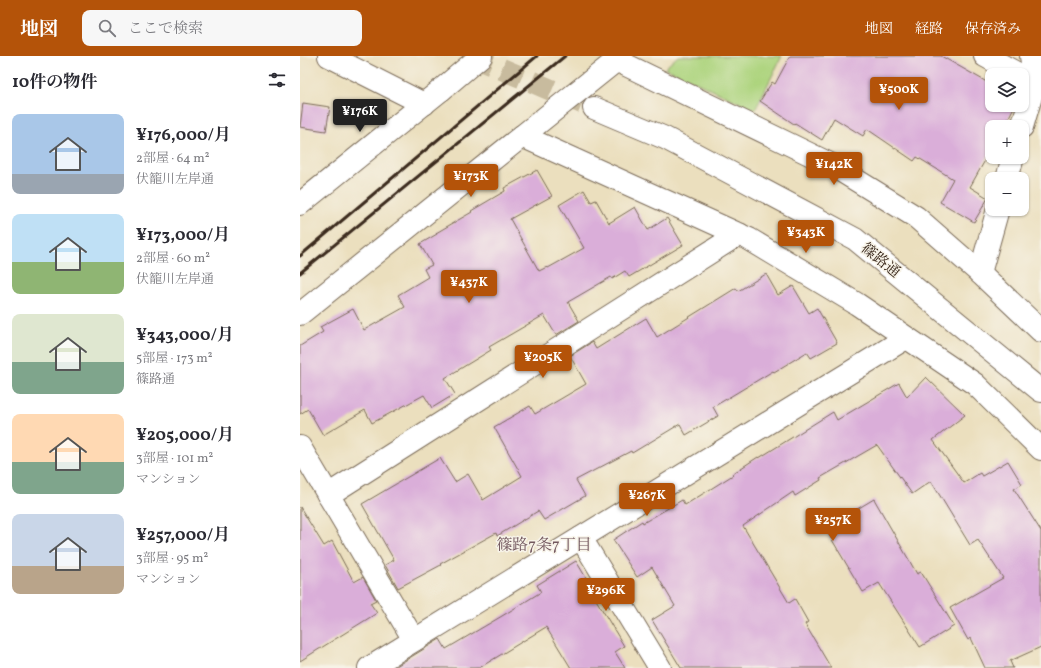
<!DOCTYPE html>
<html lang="ja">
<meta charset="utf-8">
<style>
:root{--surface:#fff;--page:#f7f7f7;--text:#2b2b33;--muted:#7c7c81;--accent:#b45309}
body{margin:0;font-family:Vollkorn,"Noto Serif JP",serif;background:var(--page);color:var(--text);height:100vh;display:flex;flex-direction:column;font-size:15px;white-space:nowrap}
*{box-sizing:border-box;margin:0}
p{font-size:13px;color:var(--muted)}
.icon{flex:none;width:22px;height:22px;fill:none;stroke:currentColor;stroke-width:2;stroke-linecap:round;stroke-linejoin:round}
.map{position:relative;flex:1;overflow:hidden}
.drawer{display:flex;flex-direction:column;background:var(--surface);width:300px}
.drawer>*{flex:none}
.buttons{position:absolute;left:685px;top:12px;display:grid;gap:8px}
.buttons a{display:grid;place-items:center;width:44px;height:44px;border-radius:8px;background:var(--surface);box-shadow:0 1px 3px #0004;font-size:20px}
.price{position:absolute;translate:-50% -34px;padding:0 9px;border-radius:4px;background:var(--accent);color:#fff;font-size:13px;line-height:26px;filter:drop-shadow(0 1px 2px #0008)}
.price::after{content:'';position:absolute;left:50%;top:24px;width:12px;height:9px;margin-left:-6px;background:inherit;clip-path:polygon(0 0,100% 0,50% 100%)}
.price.current{background:#222;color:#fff}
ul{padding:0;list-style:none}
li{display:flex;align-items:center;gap:12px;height:100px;padding:0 12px}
li span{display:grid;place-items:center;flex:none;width:112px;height:80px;border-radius:8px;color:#555}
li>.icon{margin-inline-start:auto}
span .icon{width:48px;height:48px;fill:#fffc;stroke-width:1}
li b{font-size:17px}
h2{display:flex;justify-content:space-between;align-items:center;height:48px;padding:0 12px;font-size:17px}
header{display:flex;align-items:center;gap:24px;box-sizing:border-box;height:56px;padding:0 20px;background:var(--accent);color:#fff}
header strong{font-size:19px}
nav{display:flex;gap:22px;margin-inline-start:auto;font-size:14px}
.search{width:280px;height:36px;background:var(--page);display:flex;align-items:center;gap:10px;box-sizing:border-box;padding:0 14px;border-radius:8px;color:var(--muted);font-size:15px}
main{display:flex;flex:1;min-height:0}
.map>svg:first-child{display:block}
</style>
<header>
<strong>地図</strong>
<div class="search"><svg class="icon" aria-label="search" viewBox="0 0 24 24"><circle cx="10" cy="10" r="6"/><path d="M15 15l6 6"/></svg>ここで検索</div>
<nav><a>地図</a><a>経路</a><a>保存済み</a></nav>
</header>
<main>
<section class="drawer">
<h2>10件の物件<svg class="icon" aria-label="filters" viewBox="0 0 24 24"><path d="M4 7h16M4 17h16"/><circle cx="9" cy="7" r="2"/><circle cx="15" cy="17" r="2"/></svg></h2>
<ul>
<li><span style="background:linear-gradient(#a9c7e8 75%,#9aa5b1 0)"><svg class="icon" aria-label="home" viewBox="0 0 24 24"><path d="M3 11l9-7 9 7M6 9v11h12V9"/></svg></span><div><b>¥176,000/月</b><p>2部屋 · 64 m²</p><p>伏籠川左岸通</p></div></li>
<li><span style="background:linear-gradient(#bfe0f5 60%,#8fb573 0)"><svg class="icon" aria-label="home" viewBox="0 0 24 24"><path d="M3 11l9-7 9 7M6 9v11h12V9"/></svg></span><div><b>¥173,000/月</b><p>2部屋 · 60 m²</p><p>伏籠川左岸通</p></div></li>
<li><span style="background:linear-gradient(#dfe7d0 60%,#7fa58c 0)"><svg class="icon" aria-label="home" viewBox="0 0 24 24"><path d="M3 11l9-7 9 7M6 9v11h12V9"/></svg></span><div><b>¥343,000/月</b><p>5部屋 · 173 m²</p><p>篠路通</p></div></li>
<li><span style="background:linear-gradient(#ffd9b3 60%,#7fa58c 0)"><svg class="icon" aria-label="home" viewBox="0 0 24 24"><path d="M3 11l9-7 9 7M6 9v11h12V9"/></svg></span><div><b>¥205,000/月</b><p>3部屋 · 101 m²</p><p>マンション</p></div></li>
<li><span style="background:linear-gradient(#c9d6e8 65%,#b9a48a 0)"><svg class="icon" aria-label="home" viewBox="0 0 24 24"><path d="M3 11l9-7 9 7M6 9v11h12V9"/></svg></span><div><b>¥257,000/月</b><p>3部屋 · 95 m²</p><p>マンション</p></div></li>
</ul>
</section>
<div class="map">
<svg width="741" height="612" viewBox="0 0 741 612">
<rect width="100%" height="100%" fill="#f7f3e8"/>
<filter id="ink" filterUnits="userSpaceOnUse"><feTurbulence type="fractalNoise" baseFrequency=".025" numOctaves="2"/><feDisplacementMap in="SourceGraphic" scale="8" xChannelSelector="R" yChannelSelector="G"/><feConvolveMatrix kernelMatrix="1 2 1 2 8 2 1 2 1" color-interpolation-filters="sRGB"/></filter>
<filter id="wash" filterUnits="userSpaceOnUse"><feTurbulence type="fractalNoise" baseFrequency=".012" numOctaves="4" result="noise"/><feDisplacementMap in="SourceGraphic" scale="16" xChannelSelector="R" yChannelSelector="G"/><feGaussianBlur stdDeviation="0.9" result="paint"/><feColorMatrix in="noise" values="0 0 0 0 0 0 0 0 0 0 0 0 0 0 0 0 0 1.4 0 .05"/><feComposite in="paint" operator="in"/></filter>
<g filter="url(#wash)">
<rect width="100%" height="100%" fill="#ebdfbe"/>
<path fill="#add47e" stroke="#747f4e" d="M 378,0 L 482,0 L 455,54 L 365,12 Z"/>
<g id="blocks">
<g fill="#daaed9">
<path d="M 490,0 L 641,0 L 692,29 L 692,49 L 715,49 L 704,71 L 692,71 L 692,92 L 670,131 L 688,142 L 674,166 L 640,146 L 653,123 L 617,101 L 614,105 L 567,73 L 563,80 L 534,62 L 522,84 L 495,67 L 494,68 L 460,45 L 472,26 L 475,28 Z"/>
<path d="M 3,47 L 30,51 L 26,75 L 0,71 Z"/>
<path d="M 237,114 L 252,140 L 210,163 L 239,215 L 247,211 L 248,212 L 284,192 L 259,149 L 284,134 L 291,146 L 296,144 L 309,167 L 335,151 L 348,174 L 367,162 L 383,189 L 329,221 L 325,215 L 312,223 L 311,221 L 268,246 L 279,265 L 256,279 L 244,259 L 189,291 L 191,294 L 145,322 L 155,338 L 132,352 L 124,339 L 72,367 L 65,354 L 23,379 L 8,353 L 0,358 L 0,290 L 23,276 L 20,271 L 53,253 L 64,274 L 105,251 L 98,239 L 128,221 L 124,213 L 132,209 L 120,188 L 137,178 L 136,177 L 172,156 L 171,155 L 205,135 L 204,132 Z"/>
<path d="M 466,218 L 478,239 L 493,230 L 509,257 L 517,252 L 537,287 L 511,302 L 507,296 L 474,316 L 473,315 L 413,351 L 418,360 L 386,379 L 380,368 L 332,397 L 331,395 L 276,424 L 285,440 L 244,464 L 238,455 L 197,480 L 196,477 L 140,508 L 141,509 L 98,532 L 85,509 L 94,504 L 62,448 L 140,402 L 155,426 L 168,418 L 183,444 L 222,420 L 194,371 L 230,350 L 235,358 L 286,328 L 270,300 L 292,286 L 296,293 L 346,262 L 357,281 L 436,232 L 438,235 Z"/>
<path d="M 626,321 L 665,359 L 633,384 L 664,427 L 680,417 L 682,420 L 708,405 L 722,428 L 714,433 L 741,475 L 741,591 L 710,605 L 713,612 L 685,612 L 671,582 L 668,584 L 650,552 L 703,522 L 678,484 L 670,489 L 631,425 L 612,438 L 577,389 L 520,422 L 521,424 L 495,440 L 493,436 L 443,470 L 489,547 L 495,543 L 508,566 L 505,568 L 531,612 L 381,612 L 352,564 L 375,550 L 352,511 L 337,521 L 313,484 L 342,465 L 343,467 L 382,444 L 385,449 L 433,419 L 432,418 L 458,401 L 459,402 L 533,356 L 537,364 L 599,327 L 607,341 Z"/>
<path d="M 574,443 L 617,518 L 621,516 L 654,570 L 620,591 L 579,527 L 563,536 L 525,472 Z"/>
<path d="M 0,451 L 24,490 L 32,485 L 54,526 L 63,521 L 76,544 L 70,547 L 77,557 L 0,605 Z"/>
<path d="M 276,505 L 291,530 L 289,532 L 324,590 L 315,596 L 325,612 L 271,612 L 246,571 L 179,612 L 93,612 L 140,583 L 146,593 L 202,560 L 241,536 L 237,529 Z"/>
</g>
</g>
</g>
<g filter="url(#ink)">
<use href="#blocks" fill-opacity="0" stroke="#796956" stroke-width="1"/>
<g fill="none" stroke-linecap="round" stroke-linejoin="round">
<path stroke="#c8bb9e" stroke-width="22" stroke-dasharray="22 11" stroke-linecap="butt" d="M 171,0 L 294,52"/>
<defs>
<g id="minor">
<path d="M 29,0 L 124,48"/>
<path d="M 685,0 L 720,19"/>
<path d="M 316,4 L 530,108 L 616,161 L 680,217 L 741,275"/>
<path d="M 722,71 L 735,27 L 731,0"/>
<path d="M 222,80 L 449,183 L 557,248 L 675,328 L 741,393"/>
<path d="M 707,123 L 713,101"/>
<path d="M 0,148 L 141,34"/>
<path d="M 680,217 L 698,153"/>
<path d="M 0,258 L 322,0"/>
<path d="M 0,391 L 114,584"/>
<path d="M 28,439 L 439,178"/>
<path d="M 281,482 L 360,612"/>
<path d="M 69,612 L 606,282"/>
</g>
<path id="tertiary" d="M 141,34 L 181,0"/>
<path id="secondary" d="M 294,52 L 365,82 L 555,183 L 741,335"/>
</defs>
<use href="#minor" stroke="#796956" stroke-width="24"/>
<use href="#tertiary" stroke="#796956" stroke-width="24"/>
<use href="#secondary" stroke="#796956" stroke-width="24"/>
<use href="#minor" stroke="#fff" stroke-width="22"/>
<use href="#tertiary" stroke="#fff" stroke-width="22"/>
<use href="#secondary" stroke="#fff" stroke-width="22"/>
<g stroke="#3b2a1e" stroke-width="3">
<path d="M 0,200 L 237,0"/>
<path d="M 0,217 L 265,0"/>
</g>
</g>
</g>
<g text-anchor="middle" stroke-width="3" stroke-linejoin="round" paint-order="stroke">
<g font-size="15" fill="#3b2a1e" stroke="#f7f3e8">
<text transform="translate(581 204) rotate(39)" y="5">篠路通</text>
</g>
<g font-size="16" fill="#73585f" stroke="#f7f3e8">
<text x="244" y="494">篠路7条7丁目</text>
</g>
</g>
</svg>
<div class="buttons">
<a><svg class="icon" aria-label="layers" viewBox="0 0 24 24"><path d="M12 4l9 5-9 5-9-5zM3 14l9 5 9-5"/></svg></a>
<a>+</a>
<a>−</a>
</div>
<b class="price" style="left:599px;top:55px">¥500K</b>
<b class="price current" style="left:60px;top:77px">¥176K</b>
<b class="price" style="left:534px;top:130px">¥142K</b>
<b class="price" style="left:171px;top:142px">¥173K</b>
<b class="price" style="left:506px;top:198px">¥343K</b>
<b class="price" style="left:169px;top:248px">¥437K</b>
<b class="price" style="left:243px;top:323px">¥205K</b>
<b class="price" style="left:347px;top:461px">¥267K</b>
<b class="price" style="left:533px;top:486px">¥257K</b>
<b class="price" style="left:306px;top:556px">¥296K</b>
</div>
</main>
